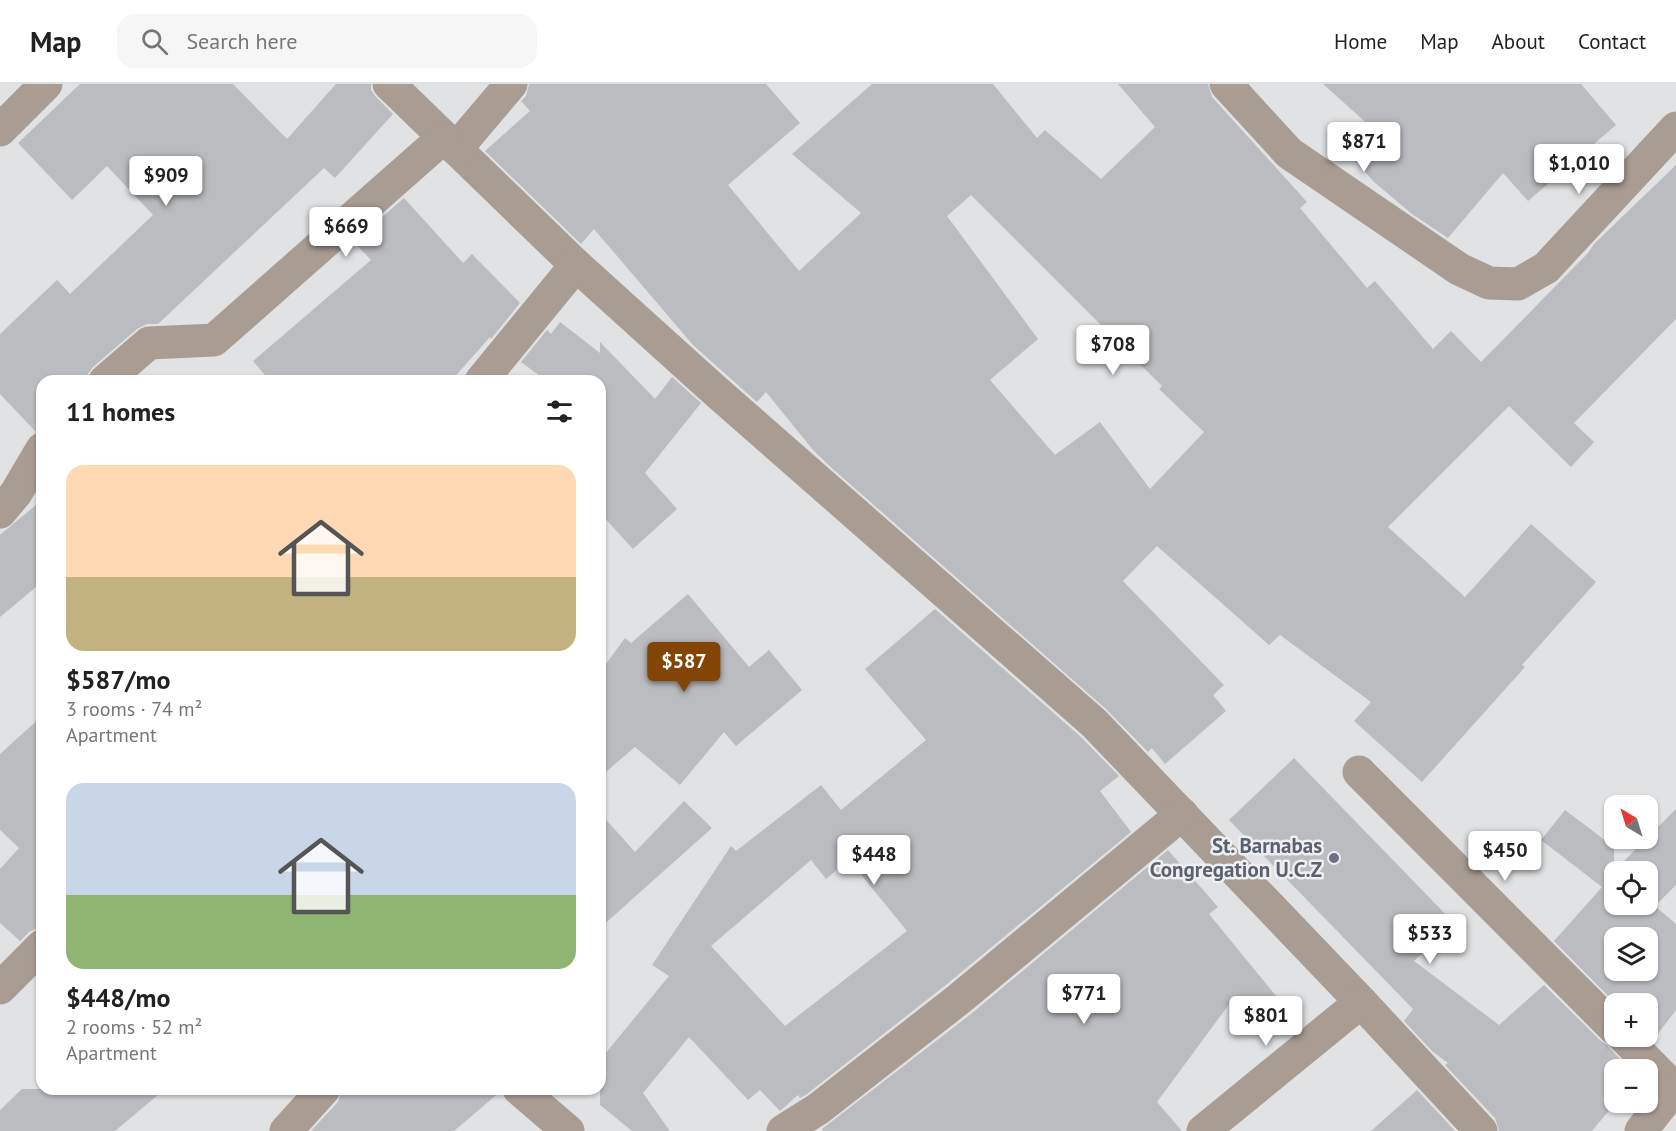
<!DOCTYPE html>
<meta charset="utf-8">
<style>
:root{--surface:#fff;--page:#f6f6f6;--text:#222;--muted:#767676;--line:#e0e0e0;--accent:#834506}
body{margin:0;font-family:"PT Sans",sans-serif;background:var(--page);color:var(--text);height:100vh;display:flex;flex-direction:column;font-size:22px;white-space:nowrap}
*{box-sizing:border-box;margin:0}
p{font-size:20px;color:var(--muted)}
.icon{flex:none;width:33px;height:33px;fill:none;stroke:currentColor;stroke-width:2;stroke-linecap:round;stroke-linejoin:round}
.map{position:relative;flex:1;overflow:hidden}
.drawer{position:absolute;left:36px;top:291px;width:570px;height:720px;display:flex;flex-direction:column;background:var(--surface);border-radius:18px;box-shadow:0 2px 4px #0004}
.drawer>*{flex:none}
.needle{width:39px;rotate:322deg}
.buttons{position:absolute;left:1604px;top:711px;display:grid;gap:12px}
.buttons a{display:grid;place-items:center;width:54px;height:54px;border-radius:12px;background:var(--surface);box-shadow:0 2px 4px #0004;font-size:30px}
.price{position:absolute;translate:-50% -51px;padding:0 14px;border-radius:6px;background:#fff;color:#222;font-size:20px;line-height:39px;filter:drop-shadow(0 2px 3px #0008)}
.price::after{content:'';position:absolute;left:50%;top:36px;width:18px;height:14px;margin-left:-9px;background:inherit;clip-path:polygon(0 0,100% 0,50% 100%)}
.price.selected{background:var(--accent);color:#fff}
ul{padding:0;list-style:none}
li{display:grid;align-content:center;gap:12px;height:318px;padding:0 30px}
li span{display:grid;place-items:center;height:186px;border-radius:18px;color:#555}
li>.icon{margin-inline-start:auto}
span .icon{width:108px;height:108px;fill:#fffc;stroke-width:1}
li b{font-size:26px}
h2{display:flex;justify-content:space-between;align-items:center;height:72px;padding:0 30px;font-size:26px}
header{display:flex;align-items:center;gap:36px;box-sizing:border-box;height:84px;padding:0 30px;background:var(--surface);border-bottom:2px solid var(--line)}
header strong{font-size:28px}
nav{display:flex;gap:33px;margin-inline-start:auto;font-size:21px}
.search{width:420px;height:54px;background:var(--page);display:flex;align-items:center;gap:15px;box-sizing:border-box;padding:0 21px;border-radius:18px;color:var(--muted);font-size:22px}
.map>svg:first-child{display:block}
</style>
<header>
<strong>Map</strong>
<div class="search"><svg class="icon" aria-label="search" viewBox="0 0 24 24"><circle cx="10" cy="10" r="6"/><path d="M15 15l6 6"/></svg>Search here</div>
<nav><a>Home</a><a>Map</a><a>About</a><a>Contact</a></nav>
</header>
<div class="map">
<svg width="1676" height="1047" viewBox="0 0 1676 1047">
<rect width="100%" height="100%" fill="#e0e2e4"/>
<g fill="#babcbf" fill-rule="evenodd">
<path d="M 80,0 L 233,0 L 287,55 L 336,0 L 371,0 L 371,6 L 376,13 L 393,30 L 335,94 L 324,84 L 158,240 L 147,240 L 137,245 L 93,283 L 88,290 L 87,297 L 42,297 L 42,346 L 36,348 L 0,310 L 0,250 L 57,196 L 70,210 L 153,131 L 107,82 L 72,116 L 18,59 Z"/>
<path d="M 529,0 L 766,0 L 800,39 L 728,101 L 799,187 L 861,129 L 792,70 L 872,0 L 993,0 L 1037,54 L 1045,46 L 1101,95 L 1155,43 L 1118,0 L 1208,0 L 1212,13 L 1307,118 L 1300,124 L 1367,204 L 1375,197 L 1433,265 L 1451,247 L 1481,278 L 1588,169 L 1594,160 L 1676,81 L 1676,235 L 1574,339 L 1594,358 L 1571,383 L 1509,322 L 1388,443 L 1465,513 L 1531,440 L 1596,498 L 1522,581 L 1525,583 L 1422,698 L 1354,637 L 1371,618 L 1280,551 L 1269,561 L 1157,462 L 1123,497 L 1224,601 L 1213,611 L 1226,627 L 1165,680 L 1152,664 L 1148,668 L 1106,625 L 834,386 L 813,366 L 766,308 L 757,318 L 693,261 L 594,145 L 581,160 L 485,67 L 530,27 L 521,17 L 526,12 ZM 971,111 L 1162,302 L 1159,305 L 1204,348 L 1150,405 L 1100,338 L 1055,371 L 990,296 L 1038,255 L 947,132 Z"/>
<path d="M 1323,0 L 1581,0 L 1616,41 L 1528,117 L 1503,89 L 1448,154 L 1412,130 L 1373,97 L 1346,66 L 1372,44 Z"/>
<path d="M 404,114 L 463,179 L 472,170 L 520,219 L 491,255 L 490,253 L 451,297 L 270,297 L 253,277 L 371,176 L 354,158 Z"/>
<path d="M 560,238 L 600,269 L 600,258 L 655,315 L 672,293 L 701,319 L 645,389 L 677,425 L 633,465 L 600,429 L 600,297 L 547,297 L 521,278 L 547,246 L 551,250 Z"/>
<path d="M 42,416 L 42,498 L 0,533 L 0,451 Z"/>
<path d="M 688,510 L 749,583 L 769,566 L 802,606 L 736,662 L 724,648 L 680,701 L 635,663 L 600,693 L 600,588 L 625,554 L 631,559 Z"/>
<path d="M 935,525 L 1081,653 L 1119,692 L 1100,707 L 1131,748 L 947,900 L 807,1010 L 800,1014 L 798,1011 L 780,1027 L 760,1006 L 748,1016 L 689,953 L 643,1009 L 670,1047 L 632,1047 L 600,1021 L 600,976 L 669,892 L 652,881 L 731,762 L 736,767 L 821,701 L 841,726 L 926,656 L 865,585 ZM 811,776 L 826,795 L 849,776 L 907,847 L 785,942 L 711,862 Z"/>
<path d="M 42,632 L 42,844 L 37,844 L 29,848 L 20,857 L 0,839 L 0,785 L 19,764 L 0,746 L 0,670 Z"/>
<path d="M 1294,674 L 1454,839 L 1414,877 L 1499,941 L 1544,901 L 1601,957 L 1607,961 L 1630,986 L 1614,986 L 1614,1018 L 1616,1018 L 1592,1047 L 1499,1047 L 1495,1034 L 1445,981 L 1448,979 L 1432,967 L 1404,937 L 1413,925 L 1229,736 Z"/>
<path d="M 684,717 L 712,744 L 600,844 L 600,729 L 635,768 Z"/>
<path d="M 1676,725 L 1676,801 L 1655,822 L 1676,840 L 1676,926 L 1653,956 L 1647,950 L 1647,920 L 1616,920 L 1554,857 L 1602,803 L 1541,756 L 1565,726 L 1614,763 L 1614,787 ZM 1614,788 L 1647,788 L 1647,820 L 1614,820 ZM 1614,854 L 1647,854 L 1647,886 L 1614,886 Z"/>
<path d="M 1168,766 L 1218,823 L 1209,830 L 1285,923 L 1254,948 L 1230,919 L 1157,1018 L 1182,1047 L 823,1047 L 822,1045 L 971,930 Z"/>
<path d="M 22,1005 L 165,1005 L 115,1047 L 0,1047 L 0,1026 Z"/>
<path d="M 342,1005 L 501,1005 L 501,1007 L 454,1047 L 311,1047 L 338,1018 Z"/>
<path d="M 1417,1006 L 1455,1047 L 1371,1047 Z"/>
</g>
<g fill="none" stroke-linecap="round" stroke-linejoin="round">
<g stroke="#a99c93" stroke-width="33">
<path d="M 389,0 L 576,181 L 711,303 L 1094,639 L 1361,918 L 1481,1047"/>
<path d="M 1226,0 L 1289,69 L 1459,185 L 1489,199 L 1518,200 L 1546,184 L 1676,44"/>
<path d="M 0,46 L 46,0"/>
<path d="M 456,65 L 511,0"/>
<path d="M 105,297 L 149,259 L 214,256 L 443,54"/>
<path d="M 481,297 L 576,181"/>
<path d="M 0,428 L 16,409 L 42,365"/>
<path d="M 1359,688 L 1614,944"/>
<path d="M 0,904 L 42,862"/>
<path d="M 1623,952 L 1674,1004"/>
<path d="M 519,1005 L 568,1047"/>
<path d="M 286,1047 L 324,1005"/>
<path d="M 783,1047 L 818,1025 L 959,915 L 1182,730"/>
<path d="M 1203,1047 L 1361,918"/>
<path d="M 1641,1047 L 1676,1002"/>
</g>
</g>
<circle fill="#6b7280" stroke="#edeff2" stroke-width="2" cx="1334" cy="774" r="6"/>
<g text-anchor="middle" stroke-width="5" stroke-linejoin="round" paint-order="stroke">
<g font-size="21" font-weight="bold" fill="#5b616d" stroke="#edeff2" text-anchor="end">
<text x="1322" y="769">St. Barnabas<tspan x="1322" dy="24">Congregation U.C.Z</tspan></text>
</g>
</g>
</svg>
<div class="buttons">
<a><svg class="needle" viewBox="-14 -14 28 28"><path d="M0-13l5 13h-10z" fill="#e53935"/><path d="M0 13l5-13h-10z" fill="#767676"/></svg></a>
<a><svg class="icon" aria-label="locate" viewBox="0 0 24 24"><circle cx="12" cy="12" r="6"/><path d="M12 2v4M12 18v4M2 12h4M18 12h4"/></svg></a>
<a><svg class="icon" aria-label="layers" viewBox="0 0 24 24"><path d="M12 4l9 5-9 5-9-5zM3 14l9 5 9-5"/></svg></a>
<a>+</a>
<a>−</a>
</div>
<b class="price" style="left:1364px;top:89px">$871</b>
<b class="price" style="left:1579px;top:111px">$1,010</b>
<b class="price" style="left:166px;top:123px">$909</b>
<b class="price" style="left:346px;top:174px">$669</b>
<b class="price" style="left:1113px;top:292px">$708</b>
<b class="price selected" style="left:684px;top:609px">$587</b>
<b class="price" style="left:1505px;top:798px">$450</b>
<b class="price" style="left:874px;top:802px">$448</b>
<b class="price" style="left:1430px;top:881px">$533</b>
<b class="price" style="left:1084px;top:941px">$771</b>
<b class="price" style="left:1266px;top:963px">$801</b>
<section class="drawer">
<h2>11 homes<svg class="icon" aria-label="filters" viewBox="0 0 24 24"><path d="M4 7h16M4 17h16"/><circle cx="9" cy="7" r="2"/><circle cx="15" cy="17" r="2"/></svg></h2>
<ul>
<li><span style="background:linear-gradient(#ffd9b3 60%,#c2b280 0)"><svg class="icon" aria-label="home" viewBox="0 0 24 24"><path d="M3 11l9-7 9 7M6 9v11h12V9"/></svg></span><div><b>$587/mo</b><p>3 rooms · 74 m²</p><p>Apartment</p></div></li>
<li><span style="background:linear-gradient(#c9d6e8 60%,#8fb573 0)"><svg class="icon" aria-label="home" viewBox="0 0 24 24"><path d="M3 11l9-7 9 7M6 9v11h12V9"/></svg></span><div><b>$448/mo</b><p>2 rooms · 52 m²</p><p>Apartment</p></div></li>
</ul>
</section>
</div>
